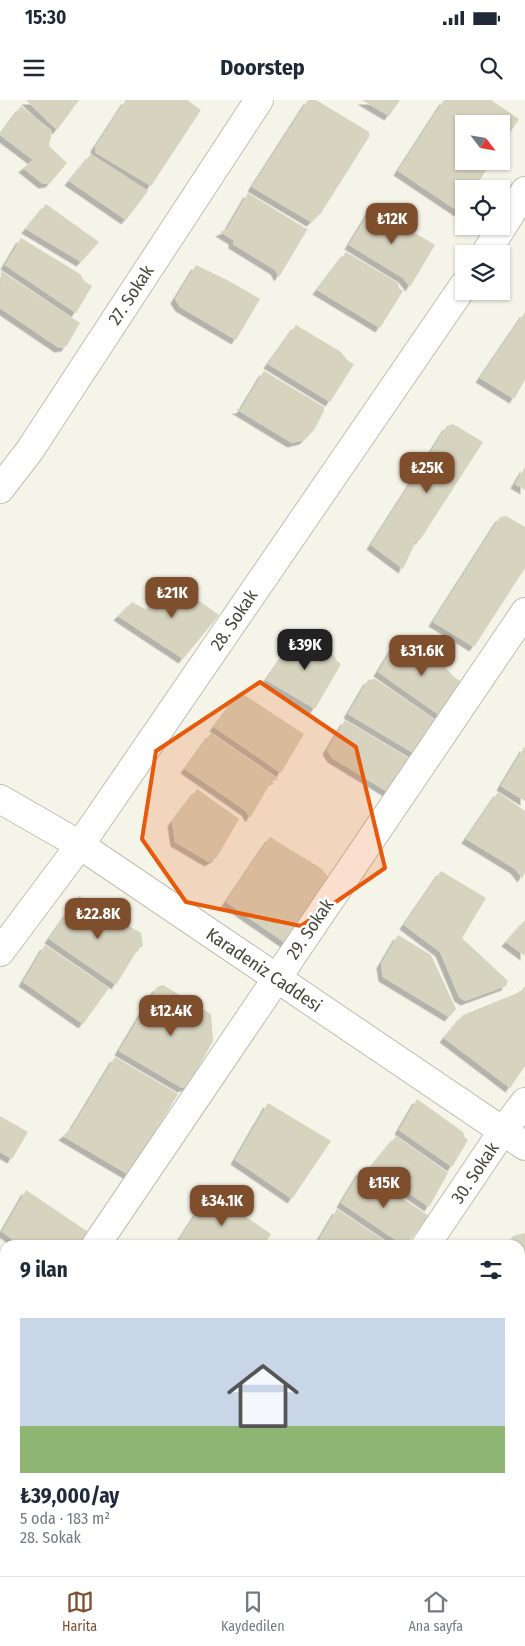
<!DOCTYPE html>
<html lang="tr">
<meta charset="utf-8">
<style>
:root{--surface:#fff;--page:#f6f6f7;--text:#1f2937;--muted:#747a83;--line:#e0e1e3;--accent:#7f4e2d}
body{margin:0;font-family:"Fira Sans Condensed",sans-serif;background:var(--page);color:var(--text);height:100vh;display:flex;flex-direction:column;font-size:19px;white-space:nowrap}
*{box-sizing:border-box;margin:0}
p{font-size:16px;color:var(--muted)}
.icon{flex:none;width:28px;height:28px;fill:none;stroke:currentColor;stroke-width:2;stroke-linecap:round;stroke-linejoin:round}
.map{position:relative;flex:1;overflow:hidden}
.panel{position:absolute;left:0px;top:1140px;width:525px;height:336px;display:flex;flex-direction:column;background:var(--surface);border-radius:15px 15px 0 0;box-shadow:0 1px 4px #0004}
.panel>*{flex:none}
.needle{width:32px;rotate:121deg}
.buttons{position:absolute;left:455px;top:15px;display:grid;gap:10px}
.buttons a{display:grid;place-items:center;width:55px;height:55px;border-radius:0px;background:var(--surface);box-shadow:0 1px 4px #0004;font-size:25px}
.price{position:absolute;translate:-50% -42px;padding:0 11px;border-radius:10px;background:var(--accent);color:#fff;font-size:16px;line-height:32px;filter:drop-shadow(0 1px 2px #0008)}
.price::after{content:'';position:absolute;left:50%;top:30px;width:15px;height:11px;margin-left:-8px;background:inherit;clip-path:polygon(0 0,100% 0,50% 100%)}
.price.selected{background:#222;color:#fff}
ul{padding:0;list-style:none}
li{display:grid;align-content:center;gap:10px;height:265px;padding:0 20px}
li span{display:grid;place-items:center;height:155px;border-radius:0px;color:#555}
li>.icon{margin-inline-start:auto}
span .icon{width:90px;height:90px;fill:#fffc;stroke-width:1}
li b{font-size:21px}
h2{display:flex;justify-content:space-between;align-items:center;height:60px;padding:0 20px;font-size:21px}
.status{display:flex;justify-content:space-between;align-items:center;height:35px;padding:0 25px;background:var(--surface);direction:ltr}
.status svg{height:14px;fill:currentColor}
header{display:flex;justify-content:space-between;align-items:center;height:65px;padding:0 20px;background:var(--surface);font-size:22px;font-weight:700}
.tabs{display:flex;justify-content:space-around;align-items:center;height:70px;border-top:1px solid var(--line);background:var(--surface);font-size:14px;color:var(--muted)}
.tabs a{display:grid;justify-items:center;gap:2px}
.tabs .selected{color:var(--accent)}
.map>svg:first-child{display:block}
</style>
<div class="status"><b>15:30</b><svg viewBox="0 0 49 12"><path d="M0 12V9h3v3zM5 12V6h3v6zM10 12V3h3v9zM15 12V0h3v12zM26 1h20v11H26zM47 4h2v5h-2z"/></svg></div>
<header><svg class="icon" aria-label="menu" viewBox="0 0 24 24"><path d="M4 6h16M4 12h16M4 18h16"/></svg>Doorstep<svg class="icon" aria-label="search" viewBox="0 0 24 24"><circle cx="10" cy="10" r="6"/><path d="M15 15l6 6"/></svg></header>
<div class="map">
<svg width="525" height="1476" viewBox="0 0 525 1476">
<defs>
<filter id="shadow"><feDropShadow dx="-4.5" dy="4.5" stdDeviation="0" flood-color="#0004"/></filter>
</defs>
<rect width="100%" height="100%" fill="#f4f4e9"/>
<g fill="#d6d3bf" filter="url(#shadow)">
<path d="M 26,0 L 79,0 L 57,30 Z"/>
<path d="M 126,0 L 187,0 L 201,10 L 151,86 L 96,53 L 95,47 Z"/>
<path d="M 308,0 L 316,0 L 369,32 L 369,37 L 321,113 L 311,122 L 252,87 Z"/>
<path d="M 362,0 L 400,0 L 389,16 Z"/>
<path d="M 444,0 L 491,0 L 519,19 L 501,47 L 501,24 L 464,24 L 464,61 L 492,61 L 474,89 L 464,89 L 464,105 L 459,112 L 398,71 Z"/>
<path d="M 21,6 L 52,31 L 49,46 L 67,63 L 50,83 L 43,84 L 23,68 L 33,60 L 0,35 Z"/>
<path d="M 91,54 L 148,91 L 126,120 L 69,81 Z"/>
<path d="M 248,93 L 310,131 L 307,130 L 279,177 L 275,170 L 233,144 L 233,140 L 220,132 L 227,129 Z"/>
<path d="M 46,104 L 99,142 L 81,162 L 26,129 Z"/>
<path d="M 372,107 L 435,145 L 410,187 L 403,178 L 349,145 Z"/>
<path d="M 21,138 L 80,174 L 85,182 L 92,186 L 76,213 L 5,165 Z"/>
<path d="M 346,152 L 398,183 L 399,188 L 403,191 L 380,228 L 317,190 Z"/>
<path d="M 196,165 L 231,182 L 260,199 L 236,240 L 180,207 L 175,199 Z"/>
<path d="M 1,171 L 80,223 L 66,247 L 59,248 L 0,208 Z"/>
<path d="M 525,212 L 525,280 L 514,299 L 480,278 Z"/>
<path d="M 296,225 L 341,252 L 347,260 L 354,264 L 330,302 L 268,264 Z"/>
<path d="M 264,271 L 324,307 L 324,311 L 314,330 L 304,340 L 292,343 L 236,309 L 241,309 Z"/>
<path d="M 453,324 L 483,342 L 420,440 L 416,441 L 403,469 L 371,445 L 447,326 Z"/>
<path d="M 525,367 L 525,390 L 515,384 Z"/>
<path d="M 506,416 L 525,427 L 525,468 L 474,547 L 433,522 L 500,417 Z"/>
<path d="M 170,480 L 219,515 L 183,559 L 118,516 L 132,502 L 147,510 Z"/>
<path d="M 299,533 L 333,554 L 337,561 L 341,564 L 315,609 L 266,580 Z"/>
<path d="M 402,540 L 443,565 L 454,577 L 466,585 L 442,617 L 378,572 L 395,544 Z"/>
<path d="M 375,579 L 439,622 L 415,654 L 348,614 L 368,580 Z"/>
<path d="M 240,592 L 304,634 L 281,673 L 214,627 Z"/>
<path d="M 345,620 L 415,662 L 391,694 L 332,658 L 327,650 Z"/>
<path d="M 211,633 L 278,679 L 271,682 L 250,718 L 246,711 L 185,669 Z"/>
<path d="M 525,646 L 525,701 L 501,686 Z"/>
<path d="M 197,689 L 239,719 L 217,757 L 209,762 L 175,742 L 172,722 Z"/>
<path d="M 498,692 L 525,711 L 525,773 L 522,778 L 515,769 L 466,739 Z"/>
<path d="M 270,737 L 322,769 L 329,778 L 294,849 L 226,802 Z"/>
<path d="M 441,771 L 486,798 L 462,838 L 508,881 L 506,886 L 465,901 L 459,897 L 440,852 L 404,825 Z"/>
<path d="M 79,796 L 141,833 L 143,846 L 138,849 L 116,885 L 49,839 Z"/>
<path d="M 525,820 L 525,856 L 506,842 Z"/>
<path d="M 398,835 L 431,855 L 456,909 L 449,917 L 383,877 L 381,864 Z"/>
<path d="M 45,845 L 109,888 L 83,924 L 23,882 Z"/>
<path d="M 163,885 L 211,914 L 213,941 L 188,986 L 182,988 L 119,951 L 157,887 Z"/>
<path d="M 525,886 L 525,966 L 510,988 L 444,938 L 463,915 L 520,892 Z"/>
<path d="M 115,957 L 178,994 L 129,1075 L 63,1036 L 72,1028 Z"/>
<path d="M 417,999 L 463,1032 L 465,1038 L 468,1040 L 452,1067 L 399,1030 Z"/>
<path d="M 268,1003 L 331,1041 L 292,1099 L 235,1060 Z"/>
<path d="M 0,1016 L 28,1032 L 12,1059 L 0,1052 Z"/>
<path d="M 396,1036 L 448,1073 L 429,1107 L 371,1067 Z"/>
<path d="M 361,1070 L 429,1116 L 406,1145 L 403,1145 L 341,1103 Z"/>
<path d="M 26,1090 L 97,1138 L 93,1145 L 21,1145 L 2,1132 Z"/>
<path d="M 210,1092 L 271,1134 L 264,1145 L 176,1145 Z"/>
<path d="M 337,1109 L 391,1145 L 319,1145 L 317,1143 Z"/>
<path d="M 525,1133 L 525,1217 L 520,1214 L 520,1145 L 507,1145 L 513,1136 Z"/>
<path d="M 520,1222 L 525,1226 L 525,1249 L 521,1256 Z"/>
<path d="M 520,1363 L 525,1366 L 525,1472 L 523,1476 L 517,1476 L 510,1471 L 520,1471 Z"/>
<path d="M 0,1400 L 5,1403 L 5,1441 L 0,1438 Z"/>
<path d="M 0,1468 L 11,1476 L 0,1476 Z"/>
<path d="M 123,1471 L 174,1471 L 170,1476 L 131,1476 Z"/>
<path d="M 320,1471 L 367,1471 L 374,1476 L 317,1476 Z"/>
<path d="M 445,1471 L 456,1471 L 463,1476 L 442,1476 Z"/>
</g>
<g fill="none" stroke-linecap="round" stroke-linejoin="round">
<defs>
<g id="minor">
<path d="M 485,154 L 525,91"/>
<path d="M 0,389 L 30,350 L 259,0"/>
<path d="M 0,699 L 80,745 L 525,1046"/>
<path d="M 0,852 L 80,745 L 464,185"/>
<path d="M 96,1145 L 525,512"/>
<path d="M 426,1145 L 502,1032 L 525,1002"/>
<path d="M 0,1286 L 5,1279"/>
<path d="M 206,1476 L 209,1471"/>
</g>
</defs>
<use href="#minor" stroke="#c0beac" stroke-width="30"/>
<use href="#minor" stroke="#fff" stroke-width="28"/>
</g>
<path fill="#e8590c" fill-opacity="0.2" stroke="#e8590c" stroke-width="4" stroke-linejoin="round" d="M 260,582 L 356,647 L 385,768 L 301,826 L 186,802 L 142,739 L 156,651 Z"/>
<g text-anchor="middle" stroke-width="5" stroke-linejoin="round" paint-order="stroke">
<g font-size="18" fill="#484638" stroke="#fff">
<text transform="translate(131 195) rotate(-57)" y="6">27. Sokak</text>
<text transform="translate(234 520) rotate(-56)" y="6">28. Sokak</text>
<text transform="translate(310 829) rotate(-56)" y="6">29. Sokak</text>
<text transform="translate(264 870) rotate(34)" y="6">Karadeniz Caddesi</text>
<text transform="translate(475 1073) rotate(-56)" y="6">30. Sokak</text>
</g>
</g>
</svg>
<div class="buttons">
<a><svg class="needle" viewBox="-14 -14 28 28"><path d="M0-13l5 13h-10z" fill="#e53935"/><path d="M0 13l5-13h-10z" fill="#747a83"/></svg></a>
<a><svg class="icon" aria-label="locate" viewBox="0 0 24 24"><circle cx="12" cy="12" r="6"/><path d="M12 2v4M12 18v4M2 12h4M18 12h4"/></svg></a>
<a><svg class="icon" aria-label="layers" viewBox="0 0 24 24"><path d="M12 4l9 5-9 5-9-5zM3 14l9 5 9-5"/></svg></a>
</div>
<b class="price" style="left:392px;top:145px">₺12K</b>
<b class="price" style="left:427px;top:394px">₺25K</b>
<b class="price" style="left:172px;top:519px">₺21K</b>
<b class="price selected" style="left:305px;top:571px">₺39K</b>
<b class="price" style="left:422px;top:577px">₺31.6K</b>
<b class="price" style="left:98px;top:840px">₺22.8K</b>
<b class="price" style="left:171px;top:937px">₺12.4K</b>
<b class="price" style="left:384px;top:1109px">₺15K</b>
<b class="price" style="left:222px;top:1127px">₺34.1K</b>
<section class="panel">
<h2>9 ilan<svg class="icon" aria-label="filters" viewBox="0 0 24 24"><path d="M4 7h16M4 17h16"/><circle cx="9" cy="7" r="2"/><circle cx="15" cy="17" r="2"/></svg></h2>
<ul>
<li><span style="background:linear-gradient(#c9d6e8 70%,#8fb573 0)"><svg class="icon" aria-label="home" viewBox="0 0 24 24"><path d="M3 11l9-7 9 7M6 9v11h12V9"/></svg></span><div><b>₺39,000/ay</b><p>5 oda · 183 m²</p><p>28. Sokak</p></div></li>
</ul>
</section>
</div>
<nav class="tabs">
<a class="selected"><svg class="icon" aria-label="map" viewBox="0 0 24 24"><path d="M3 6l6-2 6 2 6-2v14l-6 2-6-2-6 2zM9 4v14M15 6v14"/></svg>Harita</a>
<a><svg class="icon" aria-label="saved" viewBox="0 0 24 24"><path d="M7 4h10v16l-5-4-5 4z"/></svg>Kaydedilen</a>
<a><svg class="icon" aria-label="home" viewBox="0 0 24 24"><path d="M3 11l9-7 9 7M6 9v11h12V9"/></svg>Ana sayfa</a>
</nav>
